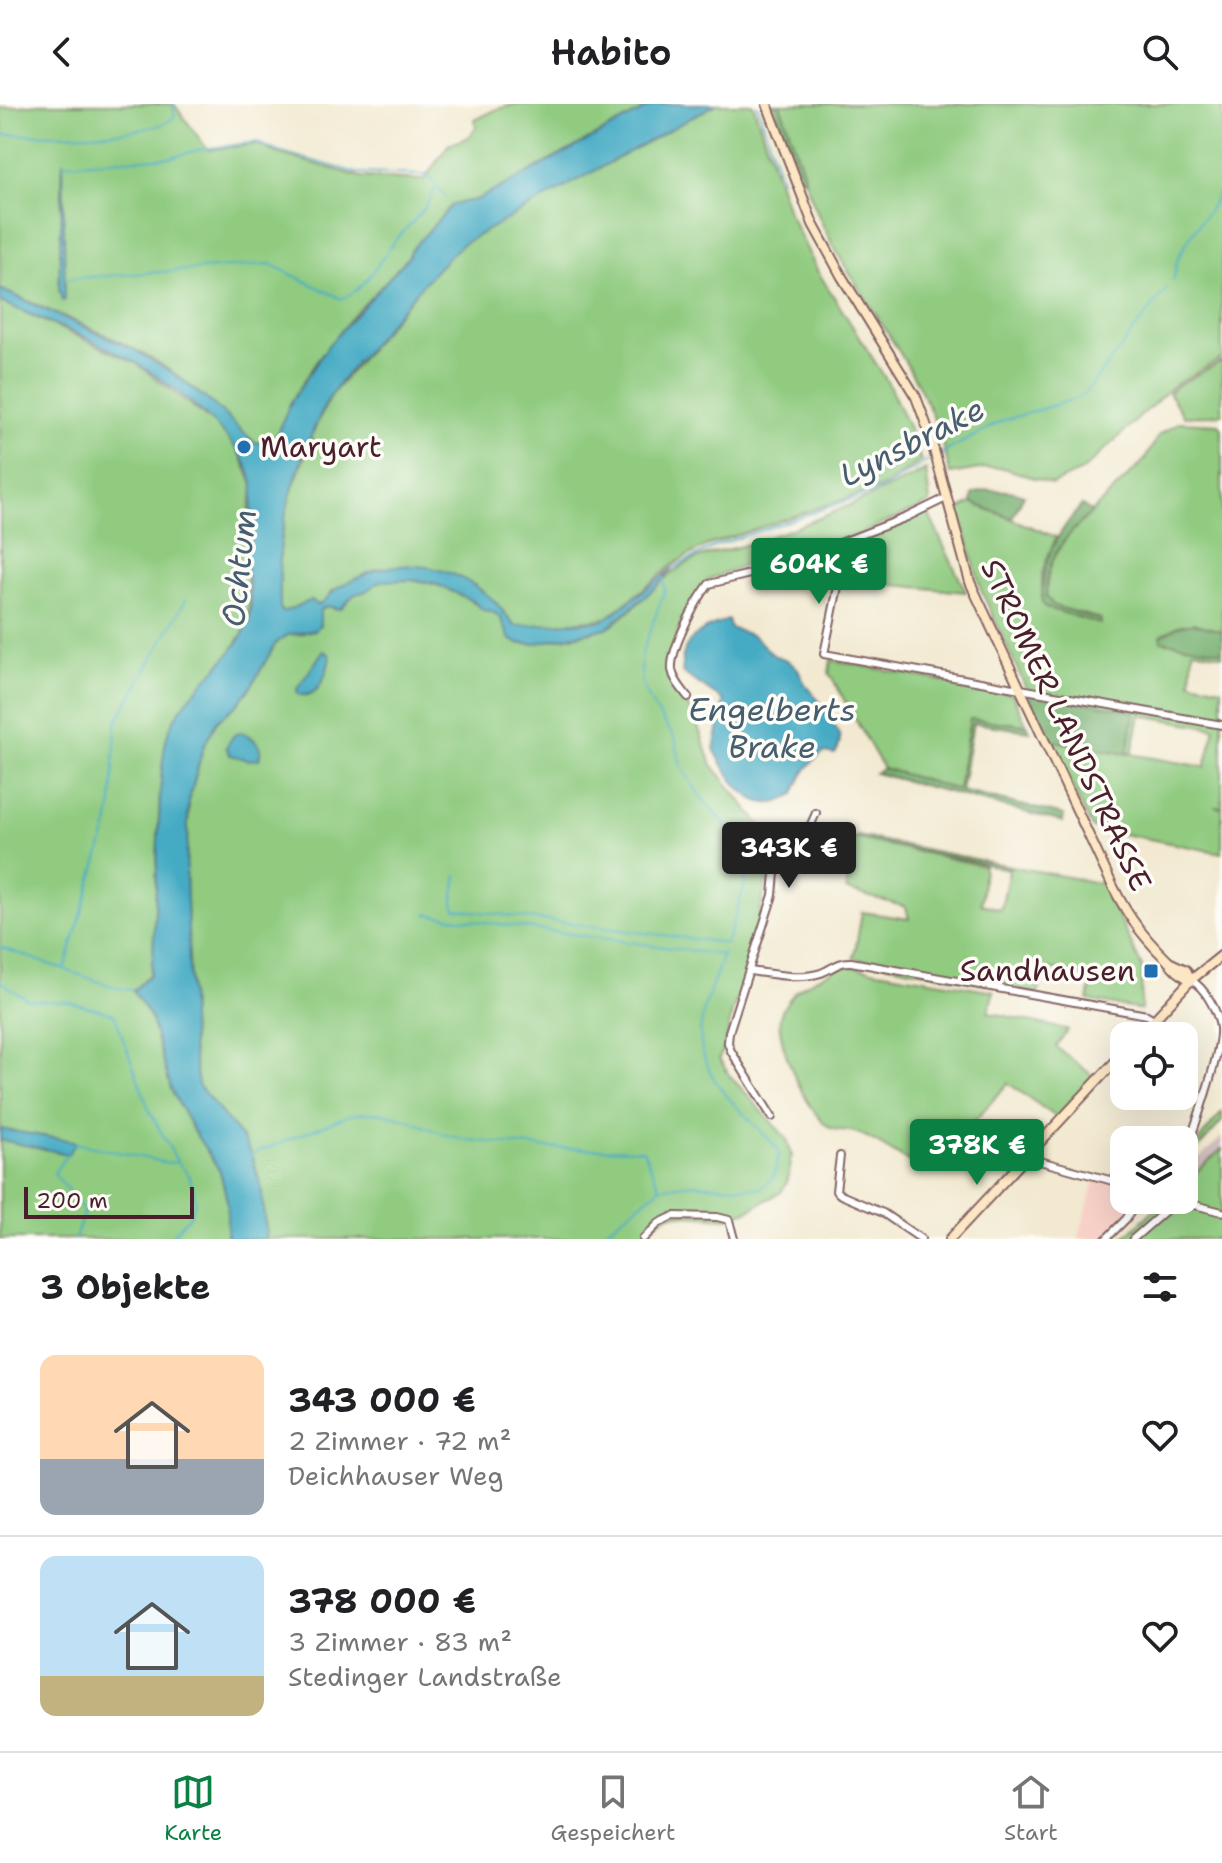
<!DOCTYPE html>
<html lang="de">
<meta charset="utf-8">
<style>
:root{--surface:#fff;--page:#f2f2f2;--text:#202124;--muted:#757577;--line:#e0e0e0;--accent:#0b8043}
body{margin:0;font-family:"Shantell Sans",sans-serif;background:var(--page);color:var(--text);height:100vh;display:flex;flex-direction:column;font-size:30px;white-space:nowrap}
*{box-sizing:border-box;margin:0}
p{font-size:26px;color:var(--muted)}
.icon{flex:none;width:44px;height:44px;fill:none;stroke:currentColor;stroke-width:2;stroke-linecap:round;stroke-linejoin:round}
.map{position:relative;height:1135px;overflow:hidden}
.panel{display:flex;flex-direction:column;background:var(--surface);flex:1}
.panel>*{flex:none}
.buttons{position:absolute;left:1110px;top:918px;display:grid;gap:16px}
.buttons a{display:grid;place-items:center;width:88px;height:88px;border-radius:16px;background:var(--surface);box-shadow:0 8px 32px #0002;font-size:40px}
.scale{position:absolute;left:24px;bottom:20px;width:170px;box-sizing:border-box;padding-left:8px;border:4px solid #4a1f2b;border-top:0;font-size:22px;line-height:28px;white-space:nowrap;color:#4a1f2b;-webkit-text-stroke:6px #fdfcf7;paint-order:stroke}
.price{position:absolute;translate:-50% -68px;padding:0 18px;border-radius:8px;background:var(--accent);color:#fff;font-size:26px;line-height:52px;filter:drop-shadow(0 2px 4px #0008)}
.price::after{content:'';position:absolute;left:50%;top:48px;width:24px;height:18px;margin-left:-12px;background:inherit;clip-path:polygon(0 0,100% 0,50% 100%)}
.price.active{background:#222;color:#fff}
ul{padding:0;list-style:none}
li{display:flex;align-items:center;gap:24px;height:200px;padding:0 40px}
li+li{border-top:2px solid var(--line)}
li span{display:grid;place-items:center;flex:none;width:224px;height:160px;border-radius:16px;color:#555}
li>.icon{margin-inline-start:auto}
span .icon{width:96px;height:96px;fill:#fffc;stroke-width:1}
li b{font-size:34px}
h2{display:flex;justify-content:space-between;align-items:center;height:96px;padding:0 40px;font-size:34px}
header{display:flex;justify-content:space-between;align-items:center;height:104px;padding:0 40px;background:var(--surface);font-size:36px;font-weight:600}
.menu{display:flex;justify-content:space-around;align-items:center;height:112px;border-top:2px solid var(--line);background:var(--surface);font-size:22px;color:var(--muted)}
.menu a{display:grid;justify-items:center;gap:4px}
.menu .active{color:var(--accent)}
.map>svg:first-child{display:block}
</style>
<header><svg class="icon" aria-label="back" viewBox="0 0 24 24"><path d="M15 5l-7 7 7 7"/></svg>Habito<svg class="icon" aria-label="search" viewBox="0 0 24 24"><circle cx="10" cy="10" r="6"/><path d="M15 15l6 6"/></svg></header>
<div class="map">
<svg width="1222" height="1135" viewBox="0 0 1222 1135">
<rect width="100%" height="100%" fill="#fdfcf7"/>
<filter id="ink" filterUnits="userSpaceOnUse"><feTurbulence type="fractalNoise" baseFrequency=".0125" numOctaves="2"/><feDisplacementMap in="SourceGraphic" scale="16" xChannelSelector="R" yChannelSelector="G"/><feConvolveMatrix kernelMatrix="1 2 1 2 8 2 1 2 1" color-interpolation-filters="sRGB"/></filter>
<filter id="wash" filterUnits="userSpaceOnUse"><feTurbulence type="fractalNoise" baseFrequency=".006" numOctaves="4" result="noise"/><feDisplacementMap in="SourceGraphic" scale="32" xChannelSelector="R" yChannelSelector="G"/><feGaussianBlur stdDeviation="1.8" result="paint"/><feColorMatrix in="noise" values="0 0 0 0 0 0 0 0 0 0 0 0 0 0 0 0 0 1.4 0 .05"/><feComposite in="paint" operator="in"/></filter>
<g filter="url(#wash)">
<rect width="100%" height="100%" fill="#f2e9d0"/>
<path fill="#f7d1c8" d="M 1095,1074 L 1124,1081 L 1124,1096 L 1135,1096 L 1122,1116 L 1102,1135 L 1081,1135 L 1079,1133 Z"/>
<path fill="#d2bfc0" d="M 1222,1033 L 1222,1045 L 1184,1079 L 1184,1068 Z"/>
<g fill="#90cb80" stroke="#6d7556" stroke-width="2">
<path d="M 39,0 L 174,0 L 208,46 L 258,40 L 274,48 L 361,73 L 424,76 L 448,41 L 469,33 L 476,23 L 475,16 L 497,5 L 517,0 L 654,0 L 500,84 L 476,96 L 459,100 L 352,213 L 316,258 L 291,298 L 274,336 L 268,340 L 254,339 C 227,316 203,290 174,269 C 121,233 58,211 0,185 L 0,35 L 3,29 L 0,4 Z"/>
<path d="M 716,0 L 753,0 L 788,107 L 818,168 L 887,277 L 911,329 L 921,357 L 884,382 L 705,442 L 674,460 L 607,514 L 529,523 L 515,522 L 475,481 L 377,465 L 332,487 L 323,499 L 284,508 L 280,504 L 280,447 L 287,400 L 316,322 L 330,293 L 432,168 L 462,140 L 478,130 Z"/>
<path d="M 780,0 L 1222,0 L 1222,254 L 1174,281 L 1082,367 L 1052,380 L 1004,364 L 985,364 L 950,370 C 933,280 877,220 834,143 C 809,98 796,48 780,0 Z"/>
<path d="M 0,197 L 136,259 L 221,325 L 236,341 L 254,382 L 247,417 L 245,449 L 249,500 L 248,521 L 236,540 L 160,685 L 153,853 L 150,870 L 133,887 L 150,912 L 171,985 L 193,1026 L 220,1067 L 227,1096 L 227,1135 L 0,1135 Z"/>
<path d="M 1222,257 L 1222,310 L 1184,313 L 1169,289 L 1176,282 Z"/>
<path d="M 1179,318 L 1219,320 L 1222,325 L 1222,551 L 1193,546 L 1191,578 L 1222,584 L 1222,703 L 1215,702 L 1222,705 L 1222,749 L 1092,724 L 1049,636 L 1205,663 L 1215,624 L 1140,611 L 1132,649 L 1048,632 L 981,486 L 959,405 L 972,399 L 1056,433 L 1042,469 L 1042,499 L 1101,515 L 1054,502 L 1046,493 L 1047,469 L 1063,436 L 1144,357 L 1159,331 Z"/>
<path d="M 926,366 L 930,399 L 815,449 L 810,436 L 709,475 L 682,514 L 668,566 L 696,617 L 712,661 L 774,738 L 748,869 L 732,908 L 726,938 L 719,955 L 730,972 L 787,1035 L 792,1053 L 789,1057 L 791,1060 L 787,1078 L 781,1088 L 747,1107 L 728,1114 L 672,1110 L 657,1118 L 638,1135 L 264,1135 L 266,1129 L 261,1082 L 251,1050 L 243,1035 L 198,982 L 192,944 L 186,767 L 189,696 L 203,644 L 217,617 L 237,601 L 252,581 L 276,539 L 288,531 L 302,530 L 320,521 L 320,506 L 330,501 L 332,504 L 340,505 C 347,501 348,493 356,489 C 365,486 373,479 383,477 C 417,471 454,483 480,503 C 487,509 495,506 501,514 C 512,529 504,544 535,539 C 552,536 600,529 612,521 C 642,501 663,468 698,454 C 713,448 730,446 745,441 C 807,421 867,395 926,366 Z"/>
<path d="M 926,405 L 966,488 L 844,476 L 824,458 L 824,450 L 829,446 Z"/>
<path d="M 831,556 L 1012,590 L 1027,621 L 970,615 L 958,686 L 883,664 L 829,569 Z"/>
<path d="M 854,734 L 984,762 L 981,800 L 1001,805 L 1010,762 L 1103,780 L 1142,863 L 1141,906 L 1088,896 L 1092,874 L 1044,864 L 1038,890 L 854,854 L 862,808 L 909,815 L 906,803 L 846,786 Z"/>
<path d="M 843,861 L 994,887 L 988,908 L 1068,926 L 1056,943 L 1093,972 L 1056,1013 L 1008,979 L 956,1038 L 935,1020 L 910,1058 C 893,1049 874,1034 855,1028 C 848,1026 838,1027 831,1024 C 808,1012 776,939 780,914 C 780,910 785,901 788,897 C 802,877 823,873 843,861 Z"/>
<path d="M 1222,1008 L 1222,1017 L 1199,1043 L 1195,1052 L 1198,1055 L 1184,1068 L 1185,1053 Z"/>
<path d="M 1222,1045 L 1222,1135 L 1122,1135 L 1165,1096 L 1184,1096 L 1184,1079 Z"/>
</g>
<g fill="#74af6e" stroke="#5f674c" stroke-width="2">
<path d="M 773,0 L 780,0 L 805,73 L 801,75 Z"/>
<path d="M 986,386 L 1010,387 L 1024,391 L 1012,414 L 972,399 L 973,390 Z"/>
<path d="M 1082,401 L 1092,408 C 1063,436 1047,450 1046,492 L 1054,502 L 1101,516 L 1100,520 L 1046,504 L 1042,499 C 1042,452 1053,436 1082,401 Z"/>
<path d="M 1193,519 L 1222,527 L 1222,547 L 1161,537 L 1161,531 L 1178,522 Z"/>
<path d="M 1027,588 L 1135,607 L 1127,650 L 1049,636 Z"/>
<path d="M 970,615 L 1027,621 L 1030,627 L 973,619 L 961,687 L 1064,711 L 1063,718 L 875,669 L 883,664 L 958,686 Z"/>
<path d="M 858,732 L 1010,762 L 1009,765 L 854,734 Z"/>
</g>
<g fill="#44abc4" stroke="#476578" stroke-width="2">
<path d="M 654,0 L 716,0 L 462,140 C 429,171 401,205 372,240 C 358,257 342,274 330,293 C 312,322 288,390 283,425 C 278,451 280,477 280,504 L 283,508 L 312,496 L 317,501 C 327,498 327,492 335,486 C 342,481 350,477 357,474 C 402,451 453,461 491,494 C 501,502 506,513 515,522 L 601,517 L 613,510 L 673,464 L 655,484 L 607,524 L 533,540 L 517,539 L 510,535 L 500,513 L 491,507 L 483,506 L 473,497 L 434,479 L 415,476 L 381,477 L 364,488 L 355,490 L 340,505 C 331,504 328,499 320,506 L 320,521 L 315,526 L 288,531 L 276,539 L 252,581 L 237,601 L 217,617 L 203,644 L 189,696 L 186,767 L 192,944 L 198,981 L 243,1035 L 251,1050 L 261,1082 L 266,1129 L 264,1135 L 227,1135 L 227,1096 L 220,1067 L 193,1026 L 171,985 L 150,912 L 133,887 L 150,871 L 153,853 C 155,807 157,760 159,714 C 160,691 161,651 168,629 C 182,589 232,558 247,522 C 256,502 246,472 245,450 C 245,428 254,405 253,384 C 252,341 170,279 136,259 C 94,235 47,218 3,199 L 0,197 L 0,185 L 131,244 L 173,269 L 214,301 L 254,338 L 268,340 L 274,336 L 291,298 L 329,240 L 409,152 L 410,147 L 453,100 L 476,96 L 500,84 Z"/>
<path d="M 63,57 L 65,196 L 62,197 L 59,185 Z"/>
<path d="M 728,516 L 730,524 L 754,532 L 773,551 L 787,556 L 798,565 L 805,581 C 811,584 836,622 839,631 C 841,637 838,645 835,650 L 824,648 C 808,659 801,672 794,690 C 756,718 730,676 714,645 L 724,597 L 683,569 C 677,537 701,525 728,516 Z"/>
<path d="M 323,547 L 329,550 L 330,553 C 327,569 319,597 298,590 L 297,585 Z"/>
<path d="M 241,628 C 253,633 264,641 259,655 L 249,656 L 230,651 L 226,643 L 234,631 Z"/>
<path d="M 0,1025 L 73,1037 L 76,1039 L 68,1050 L 0,1036 Z"/>
</g>
<g fill="none" stroke-linecap="round" stroke-linejoin="round">
<g stroke="#44abc4" stroke-width="2">
<path d="M 757,0 L 781,76"/>
<path d="M 0,23 L 5,31 C 36,30 159,35 175,12 L 172,0"/>
<path d="M 63,60 L 171,53 L 202,45 L 249,39 L 257,38 L 268,44 L 357,69 L 425,71 L 430,73 L 445,92"/>
<path d="M 64,175 L 270,160 L 342,195 C 366,185 378,158 393,139 C 408,121 427,107 435,84"/>
<path d="M 1173,177 C 1176,168 1175,160 1179,152 C 1191,126 1213,107 1222,80"/>
<path d="M 937,352 L 1002,317 L 1078,294 L 1087,287 L 1167,184"/>
<path d="M 673,464 L 715,442 L 882,385 L 931,355"/>
<path d="M 663,474 L 665,486 L 643,546 L 641,557 L 642,580 L 651,599 L 675,634 L 680,658 L 689,676 L 708,702 L 741,736 L 748,748 L 745,780 L 726,841"/>
<path d="M 457,771 L 453,797 L 456,805 L 725,839"/>
<path d="M 426,810 L 722,851"/>
<path d="M 0,843 L 117,884 L 132,886"/>
<path d="M 65,864 L 108,722 L 112,699 L 116,619 L 186,495"/>
<path d="M 0,877 L 28,896 L 69,898 L 114,910 L 150,1008 L 177,1057 L 189,1072 L 194,1086 L 195,1097 L 191,1110 L 169,1135"/>
<path d="M 74,1041 L 76,1039 L 168,1059 L 176,1058"/>
<path d="M 68,1049 L 54,1069 L 84,1107 L 75,1135"/>
<path d="M 250,1051 L 350,1011 L 365,1009 L 383,1009 L 406,1015 L 443,1030 L 468,1036 L 551,1044 L 643,1046 L 660,1084"/>
<path d="M 595,1135 L 660,1084 L 685,1080 L 761,1084 L 773,1074 L 779,1049 L 776,1043 C 743,1005 690,972 702,914 C 706,892 717,871 723,849"/>
</g>
</g>
</g>
<g filter="url(#ink)">
<g fill="none" stroke-linecap="round" stroke-linejoin="round">
<defs>
<g id="minor">
<path d="M 815,454 L 839,478 L 824,550 L 1222,621"/>
<path d="M 688,593 C 682,585 674,577 672,566 C 670,545 696,497 709,480 L 815,454 L 840,439 L 907,413 L 946,394"/>
<path d="M 750,867 C 773,870 799,876 821,869 C 832,865 839,857 851,858 L 1147,911 L 1154,915"/>
<path d="M 772,1013 L 731,947 L 728,939 L 729,928 L 773,791 L 776,758 L 779,754 L 796,754 L 816,709"/>
<path d="M 840,1052 L 836,1087 L 841,1091 L 883,1109 L 921,1135"/>
<path d="M 1184,1053 C 1193,1028 1222,946 1220,924 C 1218,907 1205,884 1191,876"/>
<path d="M 1036,1056 L 1124,1080"/>
<path d="M 643,1135 L 659,1119 L 674,1112 L 717,1113 L 729,1116 L 734,1135"/>
<path d="M 1106,1135 L 1126,1115 L 1139,1096"/>
<path d="M 1133,1135 L 1173,1100 L 1179,1097 L 1222,1108"/>
</g>
<g id="secondary">
<path d="M 767,0 L 813,120 L 842,173 L 916,293 L 929,328 L 970,478 L 1106,768 C 1123,805 1138,828 1167,856 C 1175,865 1180,871 1191,876"/>
<path d="M 1169,858 L 1186,866 L 1191,876"/>
<path d="M 1139,932 L 1191,876 L 1222,851"/>
<path d="M 950,1135 L 1124,948"/>
</g>
</defs>
<use href="#minor" stroke="#856665" stroke-width="10"/>
<use href="#secondary" stroke="#856665" stroke-width="12"/>
<use href="#minor" stroke="#fff" stroke-width="6"/>
<use href="#secondary" stroke="#fce6c4" stroke-width="8"/>
</g>
</g>
<g fill="#1f6fb2" stroke="#fdfcf7" stroke-width="3">
<circle cx="244" cy="343" r="8"/>
<rect x="1143" y="859" width="16" height="16" rx="4"/>
</g>
<g text-anchor="middle" stroke-width="7" stroke-linejoin="round" paint-order="stroke">
<g font-size="30" fill="#4a1f2b" stroke="#fdfcf7" text-anchor="start">
<text x="260" y="353">Maryart</text>
<text x="1135" y="877" text-anchor="end">Sandhausen</text>
</g>
<g font-size="30" fill="#4a1f2b" stroke="#fdfcf7">
<text transform="translate(1066 621) rotate(65)" y="10">STROMER LANDSTRASSE</text>
</g>
<g font-size="32" font-style="italic" fill="#475e70" stroke="#fdfcf7">
<text transform="translate(912 338) rotate(-27)" y="11">Lynsbrake</text>
<text transform="translate(239 464) rotate(-84)" y="11">Ochtum</text>
<text x="772" y="617">Engelberts<tspan x="772" dy="37">Brake</tspan></text>
</g>
</g>
</svg>
<div class="buttons">
<a><svg class="icon" aria-label="locate" viewBox="0 0 24 24"><circle cx="12" cy="12" r="6"/><path d="M12 2v4M12 18v4M2 12h4M18 12h4"/></svg></a>
<a><svg class="icon" aria-label="layers" viewBox="0 0 24 24"><path d="M12 4l9 5-9 5-9-5zM3 14l9 5 9-5"/></svg></a>
</div>
<div class="scale">200 m</div>
<b class="price" style="left:819px;top:502px">604K €</b>
<b class="price active" style="left:789px;top:786px">343K €</b>
<b class="price" style="left:977px;top:1083px">378K €</b>
</div>
<section class="panel">
<h2>3 Objekte<svg class="icon" aria-label="filters" viewBox="0 0 24 24"><path d="M4 7h16M4 17h16"/><circle cx="9" cy="7" r="2"/><circle cx="15" cy="17" r="2"/></svg></h2>
<ul>
<li><span style="background:linear-gradient(#ffd9b3 65%,#9aa5b1 0)"><svg class="icon" aria-label="home" viewBox="0 0 24 24"><path d="M3 11l9-7 9 7M6 9v11h12V9"/></svg></span><div><b>343 000 €</b><p>2 Zimmer · 72 m²</p><p>Deichhauser Weg</p></div><svg class="icon" aria-label="heart" viewBox="0 0 24 24"><path d="M12 20l-8-8c-3-5 5-10 8-4 3-6 11-1 8 4z"/></svg></li>
<li><span style="background:linear-gradient(#bfe0f5 75%,#c2b280 0)"><svg class="icon" aria-label="home" viewBox="0 0 24 24"><path d="M3 11l9-7 9 7M6 9v11h12V9"/></svg></span><div><b>378 000 €</b><p>3 Zimmer · 83 m²</p><p>Stedinger Landstraße</p></div><svg class="icon" aria-label="heart" viewBox="0 0 24 24"><path d="M12 20l-8-8c-3-5 5-10 8-4 3-6 11-1 8 4z"/></svg></li>
</ul>
</section>
<nav class="menu">
<a class="active"><svg class="icon" aria-label="map" viewBox="0 0 24 24"><path d="M3 6l6-2 6 2 6-2v14l-6 2-6-2-6 2zM9 4v14M15 6v14"/></svg>Karte</a>
<a><svg class="icon" aria-label="saved" viewBox="0 0 24 24"><path d="M7 4h10v16l-5-4-5 4z"/></svg>Gespeichert</a>
<a><svg class="icon" aria-label="home" viewBox="0 0 24 24"><path d="M3 11l9-7 9 7M6 9v11h12V9"/></svg>Start</a>
</nav>
